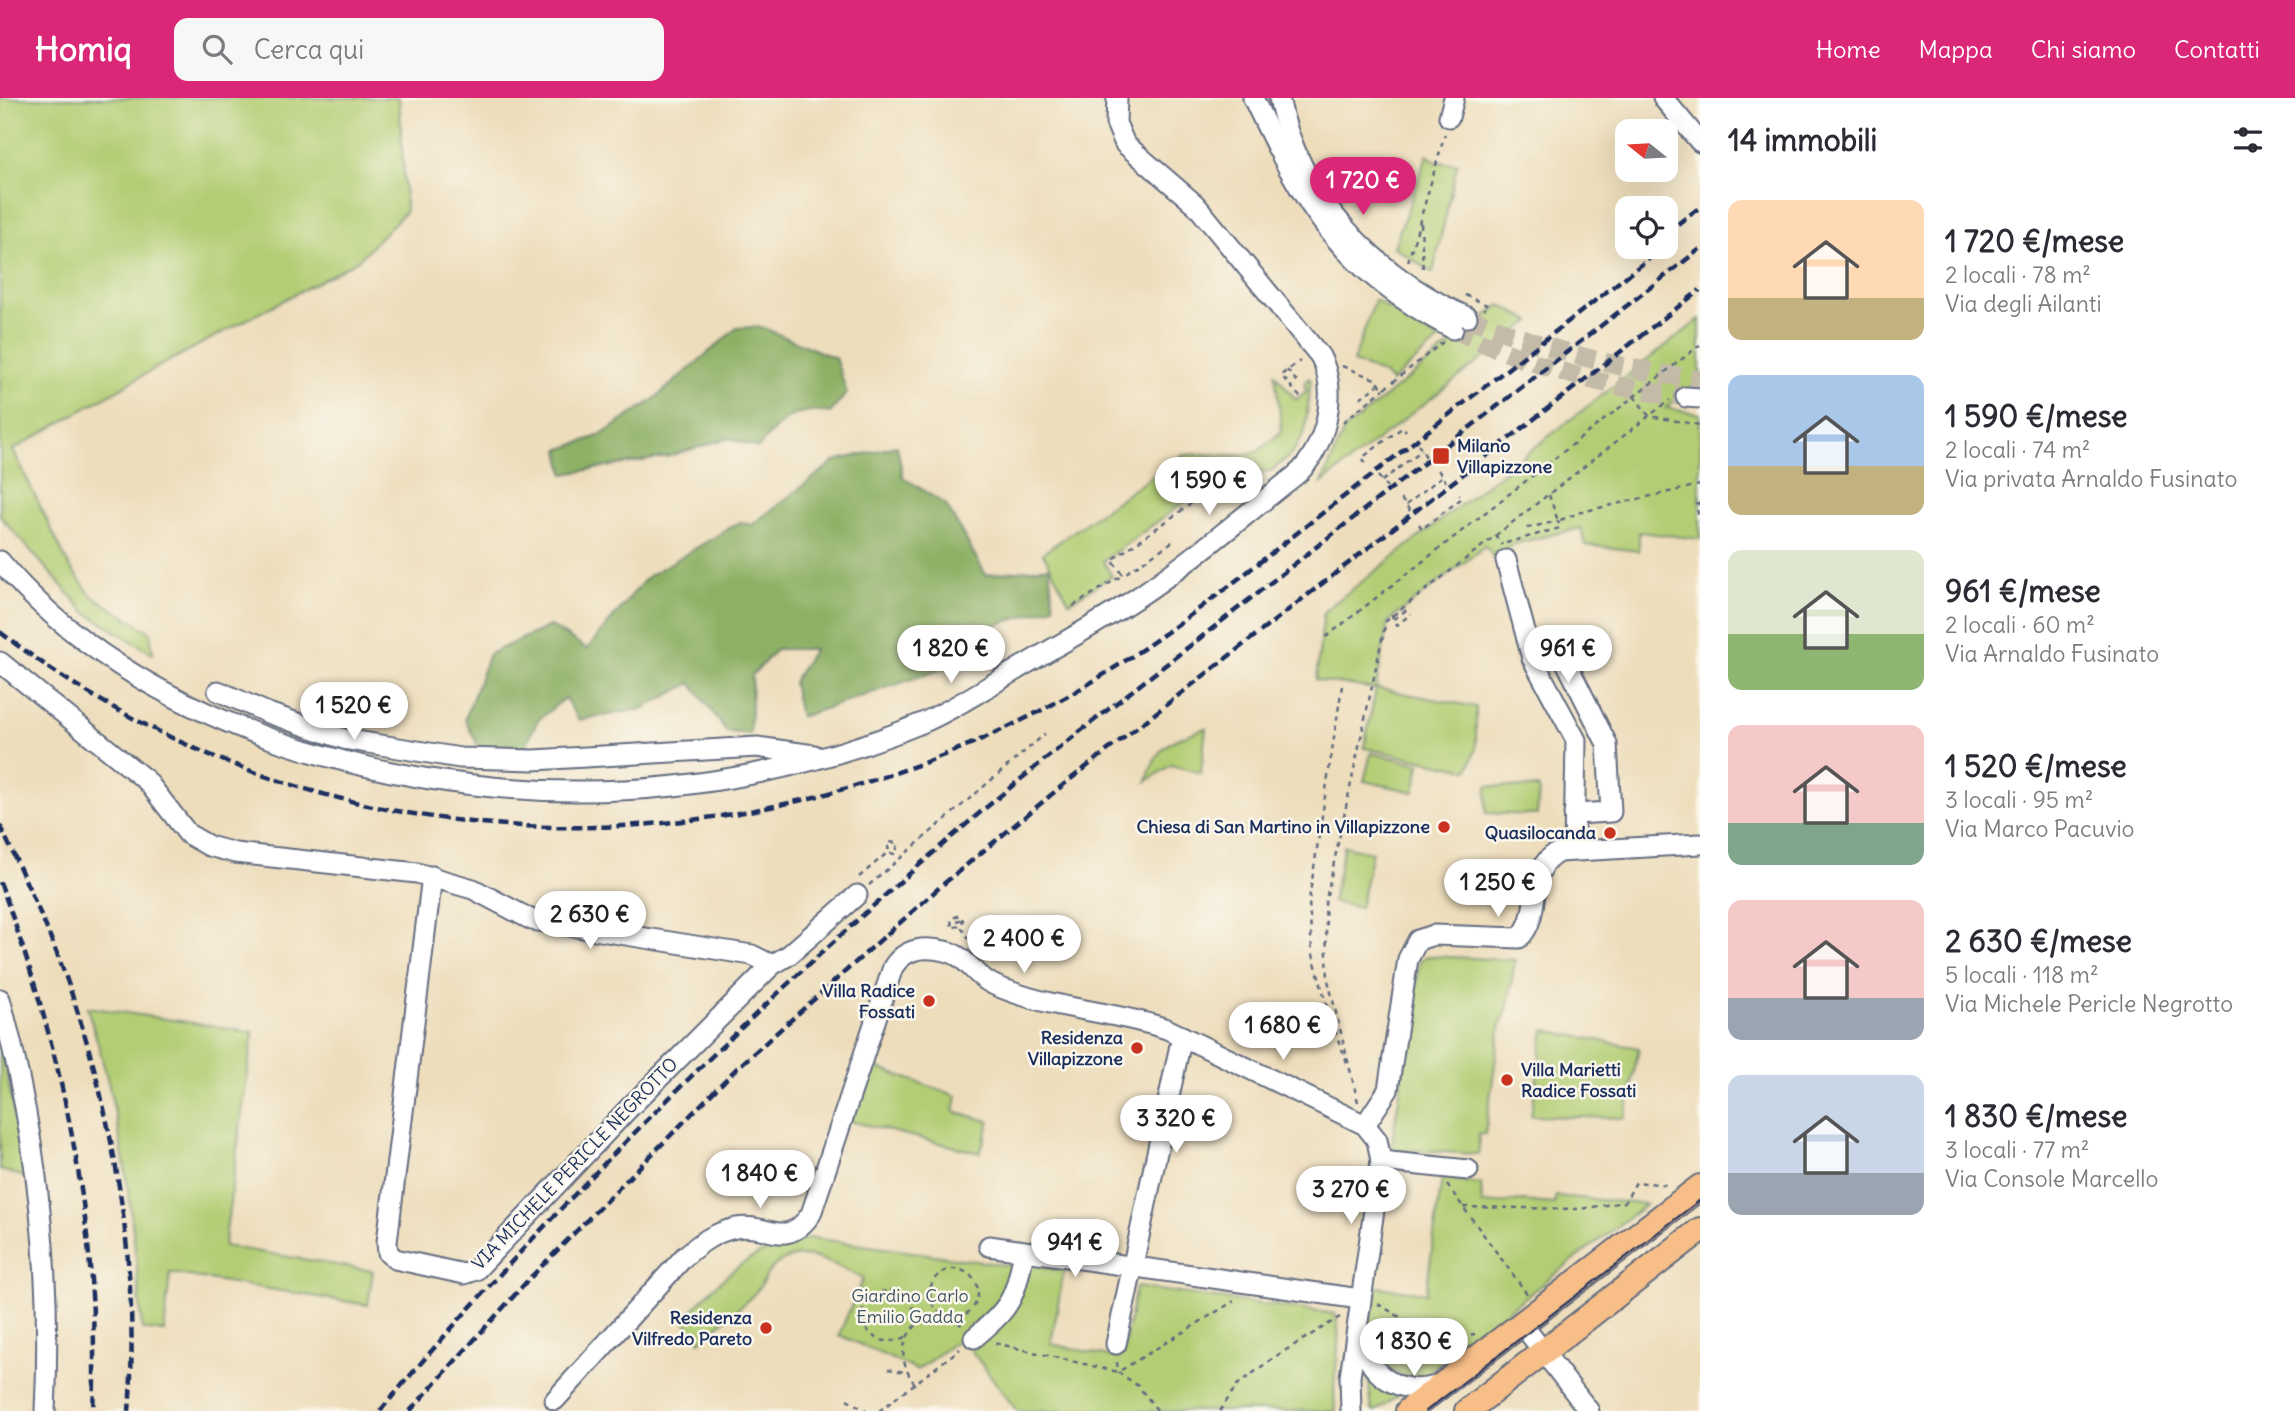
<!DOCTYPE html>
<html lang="it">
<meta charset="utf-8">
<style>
:root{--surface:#fff;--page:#f7f7f7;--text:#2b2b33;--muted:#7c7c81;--accent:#db2777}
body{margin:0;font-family:Delius,sans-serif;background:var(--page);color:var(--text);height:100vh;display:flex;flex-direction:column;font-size:26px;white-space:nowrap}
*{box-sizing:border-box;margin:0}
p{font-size:23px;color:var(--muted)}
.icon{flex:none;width:38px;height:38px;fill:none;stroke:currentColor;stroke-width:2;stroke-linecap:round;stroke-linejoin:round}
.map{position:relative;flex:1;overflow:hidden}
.sheet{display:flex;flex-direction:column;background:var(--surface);width:595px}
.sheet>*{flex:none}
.needle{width:46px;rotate:288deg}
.fabs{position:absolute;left:1615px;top:21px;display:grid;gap:14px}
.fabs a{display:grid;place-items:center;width:63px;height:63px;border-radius:14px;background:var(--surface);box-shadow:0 7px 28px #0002;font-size:35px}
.price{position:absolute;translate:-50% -60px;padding:0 16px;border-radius:24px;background:#fff;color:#222;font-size:23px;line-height:46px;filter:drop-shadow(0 2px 4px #0008)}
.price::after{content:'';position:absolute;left:50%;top:42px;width:21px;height:16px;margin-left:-10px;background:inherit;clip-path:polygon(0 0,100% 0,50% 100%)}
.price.on{background:var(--accent);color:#fff}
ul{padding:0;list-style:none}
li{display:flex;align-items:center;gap:21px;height:175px;padding:0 28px}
li span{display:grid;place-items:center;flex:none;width:196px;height:140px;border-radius:14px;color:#555}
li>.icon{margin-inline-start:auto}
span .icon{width:84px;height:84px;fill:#fffc;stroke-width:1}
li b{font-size:30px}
h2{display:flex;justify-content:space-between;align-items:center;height:84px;padding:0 28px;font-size:30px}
header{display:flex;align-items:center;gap:42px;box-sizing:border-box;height:98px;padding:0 35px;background:var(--accent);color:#fff}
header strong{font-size:33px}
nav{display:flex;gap:38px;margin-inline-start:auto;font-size:24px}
.search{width:490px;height:63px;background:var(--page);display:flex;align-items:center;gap:18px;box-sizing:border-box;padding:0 24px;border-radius:14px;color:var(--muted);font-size:26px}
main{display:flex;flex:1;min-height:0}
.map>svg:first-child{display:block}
</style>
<header>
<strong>Homiq</strong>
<div class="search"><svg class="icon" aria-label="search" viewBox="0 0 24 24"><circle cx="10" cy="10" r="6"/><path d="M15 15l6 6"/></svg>Cerca qui</div>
<nav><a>Home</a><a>Mappa</a><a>Chi siamo</a><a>Contatti</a></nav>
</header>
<main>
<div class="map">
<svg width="1700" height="1313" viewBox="0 0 1700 1313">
<rect width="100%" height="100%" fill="#fbf7ec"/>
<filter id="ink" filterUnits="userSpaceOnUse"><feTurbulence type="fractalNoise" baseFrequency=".0143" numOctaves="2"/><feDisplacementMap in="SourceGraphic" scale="14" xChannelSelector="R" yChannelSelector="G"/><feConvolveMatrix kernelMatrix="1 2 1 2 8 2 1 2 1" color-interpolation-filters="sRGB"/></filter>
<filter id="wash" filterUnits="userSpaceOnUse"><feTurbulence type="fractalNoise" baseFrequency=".00686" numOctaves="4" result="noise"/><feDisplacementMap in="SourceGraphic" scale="28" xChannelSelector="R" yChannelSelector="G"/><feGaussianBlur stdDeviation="1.57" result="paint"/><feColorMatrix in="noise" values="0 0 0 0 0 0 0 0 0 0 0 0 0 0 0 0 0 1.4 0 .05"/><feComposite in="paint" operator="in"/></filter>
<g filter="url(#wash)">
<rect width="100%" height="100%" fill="#edddbb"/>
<g fill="#b2cd73" stroke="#667e68" stroke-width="2">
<path d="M 0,0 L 399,0 L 406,113 L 357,163 L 154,271 L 13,352 L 68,466 L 91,497 L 150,534 L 153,556 L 85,514 L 0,418 Z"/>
<path d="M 1427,57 L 1437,64 L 1457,66 L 1433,175 L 1394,149 Z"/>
<path d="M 1375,202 L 1439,242 L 1391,284 L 1384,276 L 1353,264 Z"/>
<path d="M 1500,207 L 1531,223 L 1322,385 L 1344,332 Z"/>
<path d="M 1700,221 L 1700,282 L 1666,310 L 1700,316 L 1700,441 L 1639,434 L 1639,453 L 1586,447 L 1581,430 L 1513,446 L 1494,460 L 1485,448 L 1388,524 L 1376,590 L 1476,609 L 1476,651 L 1468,672 L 1364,650 L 1376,591 L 1316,582 L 1324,513 Z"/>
<path d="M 1275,276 L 1296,302 L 1307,292 L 1304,287 L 1309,280 L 1311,283 L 1305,333 L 1292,356 L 1271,373 L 1226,374 L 1103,463 L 1112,478 L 1069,504 L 1043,455 L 1181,358 C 1205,352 1237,362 1255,354 C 1265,350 1274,340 1282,333 Z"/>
<path d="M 1206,630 L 1201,675 L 1171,667 L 1147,683 C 1157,645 1172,642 1206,630 Z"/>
<path d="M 1371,655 L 1420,666 L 1414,694 L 1364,683 Z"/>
<path d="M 1487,688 L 1539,690 L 1537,717 L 1486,715 Z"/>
<path d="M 1344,748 L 1372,754 L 1360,810 L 1332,804 Z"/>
<path d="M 1427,858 L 1515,862 L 1507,912 L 1501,925 L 1485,1036 L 1479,1036 L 1479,1056 L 1391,1051 L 1420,862 Z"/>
<path d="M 87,909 L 253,934 L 224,1148 L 373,1173 L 368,1207 L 170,1175 L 164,1234 L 142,1231 C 133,1115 123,1020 87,909 Z"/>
<path d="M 1544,932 L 1639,950 L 1625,1020 L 1531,1018 Z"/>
<path d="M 0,941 L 26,1079 L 0,1072 Z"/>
<path d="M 866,966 L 957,998 L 954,1014 L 990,1023 L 980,1055 L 850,1023 Z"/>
<path d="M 1442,1080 L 1481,1086 L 1482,1106 L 1522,1103 L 1554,1106 L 1556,1098 L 1646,1106 L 1427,1275 C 1399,1290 1373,1261 1370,1233 C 1369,1219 1374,1203 1377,1189 L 1426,1195 Z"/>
<path d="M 812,1140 L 1013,1168 C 1002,1218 955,1243 917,1272 L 839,1237 L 863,1180 C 837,1169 805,1146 777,1166 C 765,1174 763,1187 754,1196 C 737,1213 718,1227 700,1243 L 684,1222 C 723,1176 751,1150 812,1140 Z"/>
<path d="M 1029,1166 L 1064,1172 L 1051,1246 L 1117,1260 L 1123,1255 L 1136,1189 L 1335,1216 C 1345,1247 1329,1280 1336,1313 L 1017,1313 L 971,1252 C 1008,1226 1019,1211 1029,1166 Z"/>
<path d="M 1367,1272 L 1400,1296 L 1376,1313 L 1372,1313 Z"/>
</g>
<g fill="#8db065" stroke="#547062" stroke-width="2">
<path d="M 761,229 L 835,260 L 847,295 L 830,315 C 795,306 779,326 758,350 L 729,340 L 666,359 L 564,376 L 559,352 L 601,337 L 653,302 L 737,230 Z"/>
<path d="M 897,348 L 903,379 L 946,407 L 986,477 L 1049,469 L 1054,509 L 985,530 L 972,561 L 800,619 L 793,584 L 814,551 L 777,551 L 752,577 L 750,636 L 727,634 L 691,585 L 642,611 L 579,622 L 565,600 L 537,623 L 521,659 L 483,658 L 465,621 L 489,556 L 550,528 L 587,551 L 647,479 L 740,424 L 752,427 L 835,363 Z"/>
</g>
</g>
<g filter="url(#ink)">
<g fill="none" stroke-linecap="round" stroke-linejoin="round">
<g stroke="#c3baa8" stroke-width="19" stroke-dasharray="19 10" stroke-linecap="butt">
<path d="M 1467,219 C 1544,252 1617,270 1700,282"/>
<path d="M 1453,231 C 1533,269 1599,288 1686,299"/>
</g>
<defs>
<g id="minor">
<path d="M 1253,0 C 1305,110 1341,172 1453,231"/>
<path d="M 1279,0 C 1299,100 1376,178 1467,219"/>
<path d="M 1663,0 L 1700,44"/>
<path d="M 1449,19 L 1454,0"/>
<path d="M 1686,299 L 1700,300"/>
<path d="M 1506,462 L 1532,560 L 1576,642 L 1574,751"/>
<path d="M 0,463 C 134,624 379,694 582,693 C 696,693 817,669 922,625 C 955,611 985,590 1016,572 C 1058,547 1101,524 1141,497 C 1195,461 1244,417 1296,377 C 1325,352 1340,294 1320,258 L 1196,107 L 1125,46 L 1116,25 L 1117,0"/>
<path d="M 0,564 L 147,683 L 188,736 L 209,748 L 235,755 L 417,775 L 473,791 L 532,822 L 752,857 L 772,867"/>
<path d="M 1567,566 L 1607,646 L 1611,714 L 1574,716"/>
<path d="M 218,593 L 268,615 L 344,641 L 460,660 L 534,662 L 757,649 L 814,657"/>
<path d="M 432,778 L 387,1144 L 388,1155 L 395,1161 L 464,1176 L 476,1172 L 629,1010 L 772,867 L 789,857 L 857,797"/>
<path d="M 0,901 C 37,1035 52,1174 45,1313"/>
<path d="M 1365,1027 L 1388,992 L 1408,861 L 1418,842 L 1434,837 L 1519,840 C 1544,818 1524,770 1559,754 L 1700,746"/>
<path d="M 1381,1063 L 1468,1072"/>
<path d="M 989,1148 L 1360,1201"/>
<path d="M 1522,1226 L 1589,1313"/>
<path d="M 1360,1233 C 1364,1277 1401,1301 1442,1286"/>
<path d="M 974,1240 C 1012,1208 1014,1202 1024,1154"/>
<path d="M 1116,1246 L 1182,938"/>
<path d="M 555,1302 L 684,1159 C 700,1145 715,1134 736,1130 C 768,1124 785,1153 811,1116 L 893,869 C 905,850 924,848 945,853 C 965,857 971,873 987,883 C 994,888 1004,891 1012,894 C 1062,912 1117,914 1167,931 L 1365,1027 L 1377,1042 L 1381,1063 L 1350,1279 L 1351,1313"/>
</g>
<g id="major">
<path d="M 1408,1313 L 1700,1089"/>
<path d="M 1467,1313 L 1700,1132"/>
</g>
</defs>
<use href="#minor" stroke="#646c7f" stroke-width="23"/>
<use href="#major" stroke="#646c7f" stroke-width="28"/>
<g stroke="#646c7f" stroke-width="2.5" stroke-dasharray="5 5" stroke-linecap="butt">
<path d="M 1421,125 L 1423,174"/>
<path d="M 1408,164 L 1445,36"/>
<path d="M 1465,197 L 1489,208 L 1484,211"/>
<path d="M 1342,268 L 1375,281 L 1384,291 L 1443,244"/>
<path d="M 1287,272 L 1300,287"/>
<path d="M 1634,298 L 1649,318 L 1670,302"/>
<path d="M 1300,299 L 1281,277 L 1300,263"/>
<path d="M 1360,300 L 1378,287"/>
<path d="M 1343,324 L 1384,291"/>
<path d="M 1418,346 L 1426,359"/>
<path d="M 1366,365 L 1362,360 L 1403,329 L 1406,333"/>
<path d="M 1438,372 L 1446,384"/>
<path d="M 1378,378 L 1387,389"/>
<path d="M 1382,383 L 1422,352"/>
<path d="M 1549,397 L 1558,423 L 1581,414 L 1700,387"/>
<path d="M 1401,401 L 1410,413"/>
<path d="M 1700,406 L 1696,406 L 1700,426"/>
<path d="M 1406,407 L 1442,378"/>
<path d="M 1419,426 L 1422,431 L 1462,400 L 1459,396"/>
<path d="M 1495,437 L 1502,447"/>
<path d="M 1172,444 L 1123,477 L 1112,462 L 1223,383 L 1259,383"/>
<path d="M 1506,445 L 1560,430 L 1558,423 L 1527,430"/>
<path d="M 1073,508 L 1123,477"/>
<path d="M 1391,516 L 1397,527 L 1411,516"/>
<path d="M 1394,521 L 1409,510"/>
<path d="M 1326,539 L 1700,247"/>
<path d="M 1342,588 L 1309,802 L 1312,853 L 1329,916 L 1348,968"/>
<path d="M 859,779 L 887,755 L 896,756 L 898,745 L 889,744 L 888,751 L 892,750"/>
<path d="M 869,787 L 1045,636"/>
<path d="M 956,823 L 960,822 L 960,827 L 952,830 L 951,821 L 959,817 L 963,822 L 961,829 L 971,844"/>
<path d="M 1358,1004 L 1328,882 L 1325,806 L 1386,523 L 1649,318 L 1700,327"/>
<path d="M 1447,1087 L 1528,1197"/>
<path d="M 1463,1109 L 1579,1111 L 1625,1104 L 1636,1084 L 1668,1087"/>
<circle cx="954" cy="1195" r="24"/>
<path d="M 1378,1206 C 1414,1227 1432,1241 1475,1236"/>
<path d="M 906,1239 C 894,1244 881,1246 871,1236 C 834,1198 925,1163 913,1230"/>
<path d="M 995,1245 L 1118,1274 L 1234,1203"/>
<path d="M 1117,1264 L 1118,1274 L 1138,1288 L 1158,1313"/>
<path d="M 888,1271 L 905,1274"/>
<path d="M 915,1286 C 880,1241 933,1198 962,1228"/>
<path d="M 847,1301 L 866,1313"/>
<path d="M 879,1313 L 960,1251"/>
<path d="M 1220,1313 L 1237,1287 L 1273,1260 L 1340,1219"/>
</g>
<use href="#minor" stroke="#fff" stroke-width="19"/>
<use href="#major" stroke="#f7be87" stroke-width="24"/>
<path stroke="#1b2f5e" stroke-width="2" d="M 1426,1313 L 1700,1102"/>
<g stroke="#1b2f5e" stroke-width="4.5" stroke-dasharray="10 5" stroke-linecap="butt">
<path d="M 1666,135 L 1700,109"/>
<path d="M 0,534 C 312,776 727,788 1068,598 C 1161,545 1244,476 1329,410 C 1441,323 1552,236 1664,149"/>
<path d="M 0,727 C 24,780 50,833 69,888 C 115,1022 140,1171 129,1313"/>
<path d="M 0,784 C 63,954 101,1131 93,1313"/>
<path d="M 380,1313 C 551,1110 741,922 941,748 C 1035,666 1134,592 1232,515 C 1387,393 1544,272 1700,151"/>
<path d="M 410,1313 L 530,1180 L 736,971 L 941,788 L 1063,687 L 1700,192"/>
</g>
</g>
</g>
<g fill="#c8321e" stroke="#fbf7ec" stroke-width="2.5">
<rect x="1432" y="349" width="18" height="18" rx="3.5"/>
<circle cx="1444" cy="729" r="7"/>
<circle cx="1610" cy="735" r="7"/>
<circle cx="929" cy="903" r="7"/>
<circle cx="1137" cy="950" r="7"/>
<circle cx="1507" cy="982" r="7"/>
<circle cx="766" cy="1230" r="7"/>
</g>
<g text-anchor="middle" stroke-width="5" stroke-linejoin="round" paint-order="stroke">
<g font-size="18" font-weight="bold" fill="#1b2f5e" stroke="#fbf7ec" text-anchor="end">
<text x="1457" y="354" text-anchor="start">Milano<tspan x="1457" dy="21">Villapizzone</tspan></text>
<text x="1430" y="735">Chiesa di San Martino in Villapizzone</text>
<text x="1596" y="741">Quasilocanda</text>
<text x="915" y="899">Villa Radice<tspan x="915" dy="21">Fossati</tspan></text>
<text x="1123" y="946">Residenza<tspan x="1123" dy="21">Villapizzone</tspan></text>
<text x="1521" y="978" text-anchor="start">Villa Marietti<tspan x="1521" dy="21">Radice Fossati</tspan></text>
<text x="752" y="1226">Residenza<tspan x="752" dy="21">Vilfredo Pareto</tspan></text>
</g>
<g font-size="18" fill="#1b2f5e" stroke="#fbf7ec">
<text transform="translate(575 1066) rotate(-46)" y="6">VIA MICHELE PERICLE NEGROTTO</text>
</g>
<g font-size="18" fill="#415663" stroke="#fbf7ec">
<text x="910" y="1204">Giardino Carlo<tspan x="910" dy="21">Emilio Gadda</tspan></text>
</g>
</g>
</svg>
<div class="fabs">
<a><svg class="needle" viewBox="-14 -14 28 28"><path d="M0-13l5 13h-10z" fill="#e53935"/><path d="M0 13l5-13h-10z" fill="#7c7c81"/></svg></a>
<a><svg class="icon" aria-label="locate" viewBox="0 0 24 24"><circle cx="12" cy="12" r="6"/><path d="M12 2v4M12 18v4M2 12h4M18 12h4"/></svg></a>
</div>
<b class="price on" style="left:1363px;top:119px">1 720 €</b>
<b class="price" style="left:1209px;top:419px">1 590 €</b>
<b class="price" style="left:951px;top:587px">1 820 €</b>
<b class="price" style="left:1568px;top:587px">961 €</b>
<b class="price" style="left:354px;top:644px">1 520 €</b>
<b class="price" style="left:1498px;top:821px">1 250 €</b>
<b class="price" style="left:590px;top:853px">2 630 €</b>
<b class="price" style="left:1024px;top:877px">2 400 €</b>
<b class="price" style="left:1283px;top:964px">1 680 €</b>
<b class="price" style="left:1176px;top:1057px">3 320 €</b>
<b class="price" style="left:760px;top:1112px">1 840 €</b>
<b class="price" style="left:1351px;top:1128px">3 270 €</b>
<b class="price" style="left:1075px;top:1181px">941 €</b>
<b class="price" style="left:1414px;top:1280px">1 830 €</b>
</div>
<section class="sheet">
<h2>14 immobili<svg class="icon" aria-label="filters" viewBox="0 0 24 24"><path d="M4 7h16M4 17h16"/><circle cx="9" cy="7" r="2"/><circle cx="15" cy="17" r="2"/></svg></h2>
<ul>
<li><span style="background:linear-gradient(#ffd9b3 70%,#c2b280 0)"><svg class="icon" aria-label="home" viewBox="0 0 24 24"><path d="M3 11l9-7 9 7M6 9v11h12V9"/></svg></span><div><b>1 720 €/mese</b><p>2 locali · 78 m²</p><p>Via degli Ailanti</p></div></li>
<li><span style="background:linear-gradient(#a9c7e8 65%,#c2b280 0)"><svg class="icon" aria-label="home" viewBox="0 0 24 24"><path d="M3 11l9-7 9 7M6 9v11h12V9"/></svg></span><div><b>1 590 €/mese</b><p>2 locali · 74 m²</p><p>Via privata Arnaldo Fusinato</p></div></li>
<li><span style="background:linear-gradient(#dfe7d0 60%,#8fb573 0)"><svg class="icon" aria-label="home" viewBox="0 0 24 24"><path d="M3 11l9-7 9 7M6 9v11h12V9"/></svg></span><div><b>961 €/mese</b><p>2 locali · 60 m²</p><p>Via Arnaldo Fusinato</p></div></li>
<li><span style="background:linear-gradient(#f6c9c9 70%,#7fa58c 0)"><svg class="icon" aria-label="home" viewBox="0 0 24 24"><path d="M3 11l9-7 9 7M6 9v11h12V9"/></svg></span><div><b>1 520 €/mese</b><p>3 locali · 95 m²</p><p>Via Marco Pacuvio</p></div></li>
<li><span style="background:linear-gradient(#f6c9c9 70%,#9aa5b1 0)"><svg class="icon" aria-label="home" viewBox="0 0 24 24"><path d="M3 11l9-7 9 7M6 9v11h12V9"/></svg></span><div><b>2 630 €/mese</b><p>5 locali · 118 m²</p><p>Via Michele Pericle Negrotto</p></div></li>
<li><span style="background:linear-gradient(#c9d6e8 70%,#9aa5b1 0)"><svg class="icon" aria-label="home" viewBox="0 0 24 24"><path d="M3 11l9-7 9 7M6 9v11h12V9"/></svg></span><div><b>1 830 €/mese</b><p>3 locali · 77 m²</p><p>Via Console Marcello</p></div></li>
</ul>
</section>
</main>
